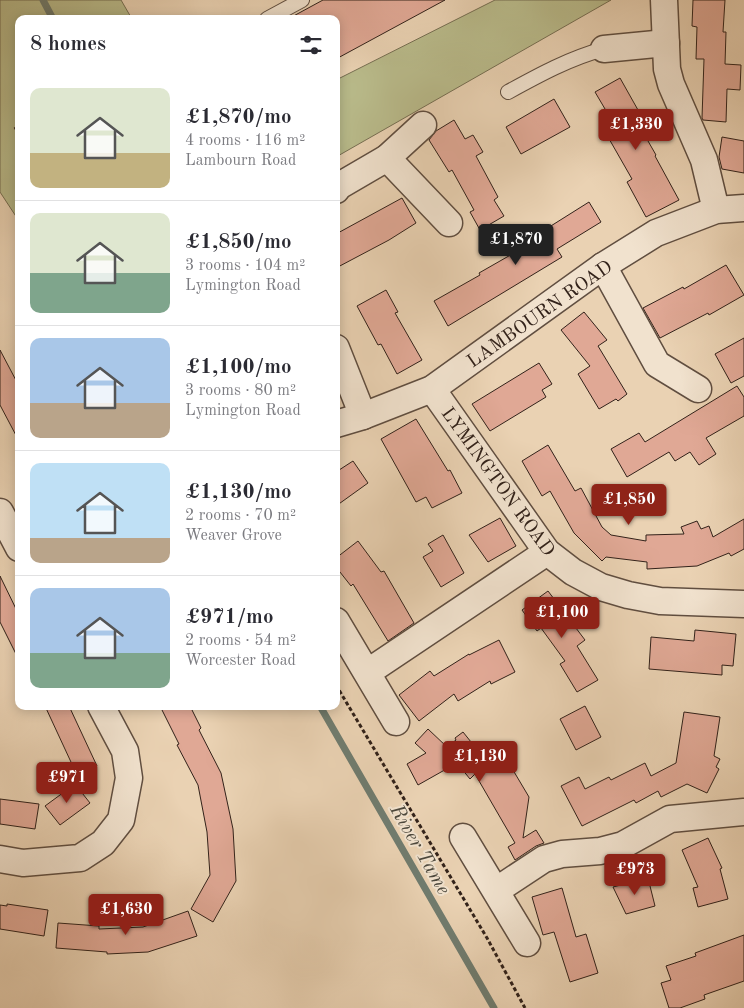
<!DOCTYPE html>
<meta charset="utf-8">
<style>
:root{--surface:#fff;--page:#f2f2f3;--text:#2b2b33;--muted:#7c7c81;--line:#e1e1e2;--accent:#8f2418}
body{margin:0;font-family:"Old Standard TT",serif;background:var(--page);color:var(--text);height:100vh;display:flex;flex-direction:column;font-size:19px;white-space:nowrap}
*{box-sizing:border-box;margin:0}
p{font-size:16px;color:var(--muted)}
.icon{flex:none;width:28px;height:28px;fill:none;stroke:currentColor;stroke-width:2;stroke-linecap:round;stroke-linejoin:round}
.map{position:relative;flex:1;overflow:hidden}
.details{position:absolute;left:15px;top:15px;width:325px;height:695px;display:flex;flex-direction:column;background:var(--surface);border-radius:10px;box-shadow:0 2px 12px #0003}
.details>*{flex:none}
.price{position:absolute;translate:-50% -42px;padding:0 11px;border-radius:5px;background:var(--accent);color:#fff;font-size:16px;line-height:32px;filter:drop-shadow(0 1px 2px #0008)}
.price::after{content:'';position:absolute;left:50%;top:30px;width:15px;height:11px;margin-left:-8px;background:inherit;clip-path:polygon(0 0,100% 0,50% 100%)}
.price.on{background:#222;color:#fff}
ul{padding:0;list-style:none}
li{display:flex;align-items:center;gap:15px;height:125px;padding:0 15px}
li+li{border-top:1px solid var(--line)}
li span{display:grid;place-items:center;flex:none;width:140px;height:100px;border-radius:10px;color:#555}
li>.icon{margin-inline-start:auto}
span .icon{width:60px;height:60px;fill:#fffc;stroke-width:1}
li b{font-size:21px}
h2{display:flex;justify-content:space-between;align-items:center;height:60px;padding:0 15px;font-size:21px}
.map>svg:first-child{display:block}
</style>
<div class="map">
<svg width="744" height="1008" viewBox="0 0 744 1008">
<rect width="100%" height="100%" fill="#ead2b3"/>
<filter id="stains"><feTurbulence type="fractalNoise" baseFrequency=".004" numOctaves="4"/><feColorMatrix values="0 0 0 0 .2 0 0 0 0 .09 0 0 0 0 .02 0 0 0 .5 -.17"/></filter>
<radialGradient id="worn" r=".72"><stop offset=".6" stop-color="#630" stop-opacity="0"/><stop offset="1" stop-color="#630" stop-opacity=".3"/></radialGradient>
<g fill="#b9bb8b" stroke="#766e52">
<path d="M 0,0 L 121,0 L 132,19 L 19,19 L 19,221 L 0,192 Z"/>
<path d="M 495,0 L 611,0 L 336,157 L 336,80 Z"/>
</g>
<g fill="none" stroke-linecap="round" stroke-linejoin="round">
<g stroke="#707c6f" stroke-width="7">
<path d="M 43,0 L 53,19"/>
<path d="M 320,706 L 494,1008"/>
</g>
</g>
<g fill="#e0a895" stroke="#32221a">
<path d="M 323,0 L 445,0 L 336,59 L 336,19 L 288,19 Z"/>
<path d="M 693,0 L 725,0 L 723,32 L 726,32 L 725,64 L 741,65 L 740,90 L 727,89 L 726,122 L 703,120 L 702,118 L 704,59 L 696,59 L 697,27 L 692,26 Z"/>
<path d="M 620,78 L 638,110 L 632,113 L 656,155 L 655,156 L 679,200 L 646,217 L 627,182 L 632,179 L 608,137 L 618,131 L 595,92 Z"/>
<path d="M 554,99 L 570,127 L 521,154 L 506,127 Z"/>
<path d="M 454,120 L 465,139 L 473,135 L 483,152 L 476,156 L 498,197 L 494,200 L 504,216 L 480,230 L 470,212 L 474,210 L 452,170 L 449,172 L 429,140 L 436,131 Z"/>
<path d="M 722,137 L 744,141 L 744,173 L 722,169 L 719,157 Z"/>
<path d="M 402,198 L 416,223 L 389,240 L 336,268 L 336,234 Z"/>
<path d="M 589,202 L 601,222 L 557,249 L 562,257 L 448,326 L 434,301 L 480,275 L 479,273 L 521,249 L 519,246 Z"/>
<path d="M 726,265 L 744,295 L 709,315 L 708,313 L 660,338 L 643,308 L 683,287 L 684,289 Z"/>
<path d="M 386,290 L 398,312 L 395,313 L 422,360 L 397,374 L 381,344 L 378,345 L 357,306 Z"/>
<path d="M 584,312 L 607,340 L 598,346 L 627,394 L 618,401 L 616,399 L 599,409 L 578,374 L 590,366 L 561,330 Z"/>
<path d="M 744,338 L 744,376 L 731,383 L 715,354 Z"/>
<path d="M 0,350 L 19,386 L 19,441 L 0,405 Z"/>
<path d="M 539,363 L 552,384 L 542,390 L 546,397 L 490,431 L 472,404 Z"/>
<path d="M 737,386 L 744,397 L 744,416 L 706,438 L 716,454 L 699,465 L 690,452 L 675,461 L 669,452 L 627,477 L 611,449 L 639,433 L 645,442 Z"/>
<path d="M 416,419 L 448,471 L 450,470 L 462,493 L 432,508 L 426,497 L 416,502 L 381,439 Z"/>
<path d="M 548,445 L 575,491 L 581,488 L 602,527 L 611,535 L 646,541 L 646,535 L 684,534 L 681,527 L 697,521 L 701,529 L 709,526 L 713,537 L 744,519 L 744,549 L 731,556 L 729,553 L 697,566 L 647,569 L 647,562 L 606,557 L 602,561 L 574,533 L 550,491 L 542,496 L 522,461 Z"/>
<path d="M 353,461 L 368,483 L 336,506 L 336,472 Z"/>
<path d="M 500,518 L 516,546 L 488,562 L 469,535 Z"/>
<path d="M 443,535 L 464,573 L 441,587 L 423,557 L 433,551 L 428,544 Z"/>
<path d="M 358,541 L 381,572 L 384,571 L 414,623 L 388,641 L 353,584 L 351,586 L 336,567 L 336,558 Z"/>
<path d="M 0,576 L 19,615 L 19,660 L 0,622 Z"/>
<path d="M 548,591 L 585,640 L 577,646 L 598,680 L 577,692 L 560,664 L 565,661 L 541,628 L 537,631 L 522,610 Z"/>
<path d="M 695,630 L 736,634 L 733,666 L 722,665 L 722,675 L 649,669 L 651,637 L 694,641 Z"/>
<path d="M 499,640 L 515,672 L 491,684 L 490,681 L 458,701 L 454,694 L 419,721 L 399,695 L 430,671 L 434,676 L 469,654 L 469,655 Z"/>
<path d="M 45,706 L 69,706 L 97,766 L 77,775 Z"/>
<path d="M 160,706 L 190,706 L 201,728 L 199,730 L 221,773 L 233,829 L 236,881 L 213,922 L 191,909 L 210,875 L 207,832 L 198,785 L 177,745 L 179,744 Z"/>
<path d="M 585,706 L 601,737 L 576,750 L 560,719 Z"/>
<path d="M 684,712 L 720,717 L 714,756 L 720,759 L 716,767 L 719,769 L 707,793 L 687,784 L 661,797 L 658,791 L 636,803 L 634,800 L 582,826 L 561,786 L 579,777 L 585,789 L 609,777 L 611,780 L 645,763 L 651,776 L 676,763 Z"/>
<path d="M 428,729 L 447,747 L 456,740 L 455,738 L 463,732 L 492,768 L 507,760 L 529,797 L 523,838 L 536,830 L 544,843 L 536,846 L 515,860 L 508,847 L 515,843 L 475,774 L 470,779 L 457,763 L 418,785 L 407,764 L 426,753 L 415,743 Z"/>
<path d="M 75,784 L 90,803 L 60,825 L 45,806 Z"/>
<path d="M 0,799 L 39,804 L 35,829 L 0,824 Z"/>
<path d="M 708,838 L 722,868 L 720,869 L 728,899 L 698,907 L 693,888 L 698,887 L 682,850 Z"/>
<path d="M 648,878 L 655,906 L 626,914 L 613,887 Z"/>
<path d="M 562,888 L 576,937 L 586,934 L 598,973 L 570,982 L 554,932 L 543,935 L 532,897 Z"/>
<path d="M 7,904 L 48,910 L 44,936 L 0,929 L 0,905 L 7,906 Z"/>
<path d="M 188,911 L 197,936 L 148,952 L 107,954 L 107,952 L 56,948 L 58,923 L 99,926 L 99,929 L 143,927 Z"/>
<path d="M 744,935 L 744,981 L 704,995 L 705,999 L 680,1008 L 669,1008 L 661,983 L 671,980 L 666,966 L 696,956 L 695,953 Z"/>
</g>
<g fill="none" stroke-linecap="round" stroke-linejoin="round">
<defs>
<g id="lane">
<path d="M 267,19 L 302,0"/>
<path d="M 508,92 C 539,75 570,58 604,49"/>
</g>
<g id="street">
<path d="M 664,0 L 667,69 L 671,84 L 704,160 L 716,210"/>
<path d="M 604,49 L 666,43"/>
<path d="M 387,158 L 449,223"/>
<path d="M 336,190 L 339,186 L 387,158 L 423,125"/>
<path d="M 603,266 L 657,364 L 698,389"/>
<path d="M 336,348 L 363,416"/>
<path d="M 432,389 L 547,552 L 573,572 L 601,587 L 628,595 L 660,601 L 744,604"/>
<path d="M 336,424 L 363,416 L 432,389 L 603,266 L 656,233 L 716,210 L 744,208"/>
<path d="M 0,512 L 19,548"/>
<path d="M 336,621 L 396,722"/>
<path d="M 368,672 L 547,552"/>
<path d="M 463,837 L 527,943"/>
<path d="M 0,859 L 23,863 L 80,858 L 103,843 L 121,820 L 129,778 L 125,751 L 101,706"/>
<path d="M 497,890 L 544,859 L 562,854 L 600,851 L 623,845 L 670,819 L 744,812"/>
</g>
</defs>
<use href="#lane" stroke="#604e40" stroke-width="16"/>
<use href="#street" stroke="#604e40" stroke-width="29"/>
<g stroke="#32221a" stroke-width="3" stroke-dasharray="4 2.5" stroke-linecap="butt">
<path d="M 15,127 L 19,134"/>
<path d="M 336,685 L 487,938 L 525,1008"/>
</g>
<use href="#lane" stroke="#f1e2ce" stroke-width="14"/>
<use href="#street" stroke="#f1e2ce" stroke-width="26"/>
</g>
<g text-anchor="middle" stroke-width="4" stroke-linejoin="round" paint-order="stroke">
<g font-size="19" fill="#32221a" stroke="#f1e2ce">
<text transform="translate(539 313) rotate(-35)" y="7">LAMBOURN ROAD</text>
<text transform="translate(499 481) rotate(54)" y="7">LYMINGTON ROAD</text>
</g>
<g font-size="20" font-style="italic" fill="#4c483d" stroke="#f1e2ce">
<text transform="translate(421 849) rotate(60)" y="7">River Tame</text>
</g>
</g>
<rect width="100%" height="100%" filter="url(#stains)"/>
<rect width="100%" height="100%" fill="url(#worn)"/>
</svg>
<b class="price" style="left:636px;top:151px">£1,330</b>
<b class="price on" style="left:516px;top:266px">£1,870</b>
<b class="price" style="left:629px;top:526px">£1,850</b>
<b class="price" style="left:562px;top:639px">£1,100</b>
<b class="price" style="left:480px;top:783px">£1,130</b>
<b class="price" style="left:67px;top:804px">£971</b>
<b class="price" style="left:635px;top:896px">£973</b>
<b class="price" style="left:126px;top:936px">£1,630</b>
<section class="details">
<h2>8 homes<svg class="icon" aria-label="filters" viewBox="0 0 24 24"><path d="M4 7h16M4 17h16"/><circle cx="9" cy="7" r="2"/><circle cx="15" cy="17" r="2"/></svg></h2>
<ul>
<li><span style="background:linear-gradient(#dfe7d0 65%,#c2b280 0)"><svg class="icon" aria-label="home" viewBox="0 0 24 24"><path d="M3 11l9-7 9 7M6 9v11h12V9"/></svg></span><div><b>£1,870/mo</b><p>4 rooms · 116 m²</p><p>Lambourn Road</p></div></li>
<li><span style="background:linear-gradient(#dfe7d0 60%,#7fa58c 0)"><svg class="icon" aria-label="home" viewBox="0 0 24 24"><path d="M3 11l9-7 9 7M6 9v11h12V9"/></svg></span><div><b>£1,850/mo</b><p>3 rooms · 104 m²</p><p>Lymington Road</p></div></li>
<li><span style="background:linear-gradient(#a9c7e8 65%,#b9a48a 0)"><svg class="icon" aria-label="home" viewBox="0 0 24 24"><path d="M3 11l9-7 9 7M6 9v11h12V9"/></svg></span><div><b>£1,100/mo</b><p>3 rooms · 80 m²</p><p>Lymington Road</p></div></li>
<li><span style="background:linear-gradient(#bfe0f5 75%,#b9a48a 0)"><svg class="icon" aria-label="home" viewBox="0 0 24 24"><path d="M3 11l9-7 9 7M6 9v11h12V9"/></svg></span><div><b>£1,130/mo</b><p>2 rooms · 70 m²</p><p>Weaver Grove</p></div></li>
<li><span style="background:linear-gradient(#a9c7e8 65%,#7fa58c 0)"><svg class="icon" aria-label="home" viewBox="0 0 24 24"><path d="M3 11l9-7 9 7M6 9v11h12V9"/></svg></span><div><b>£971/mo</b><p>2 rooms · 54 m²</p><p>Worcester Road</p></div></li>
</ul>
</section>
</div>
